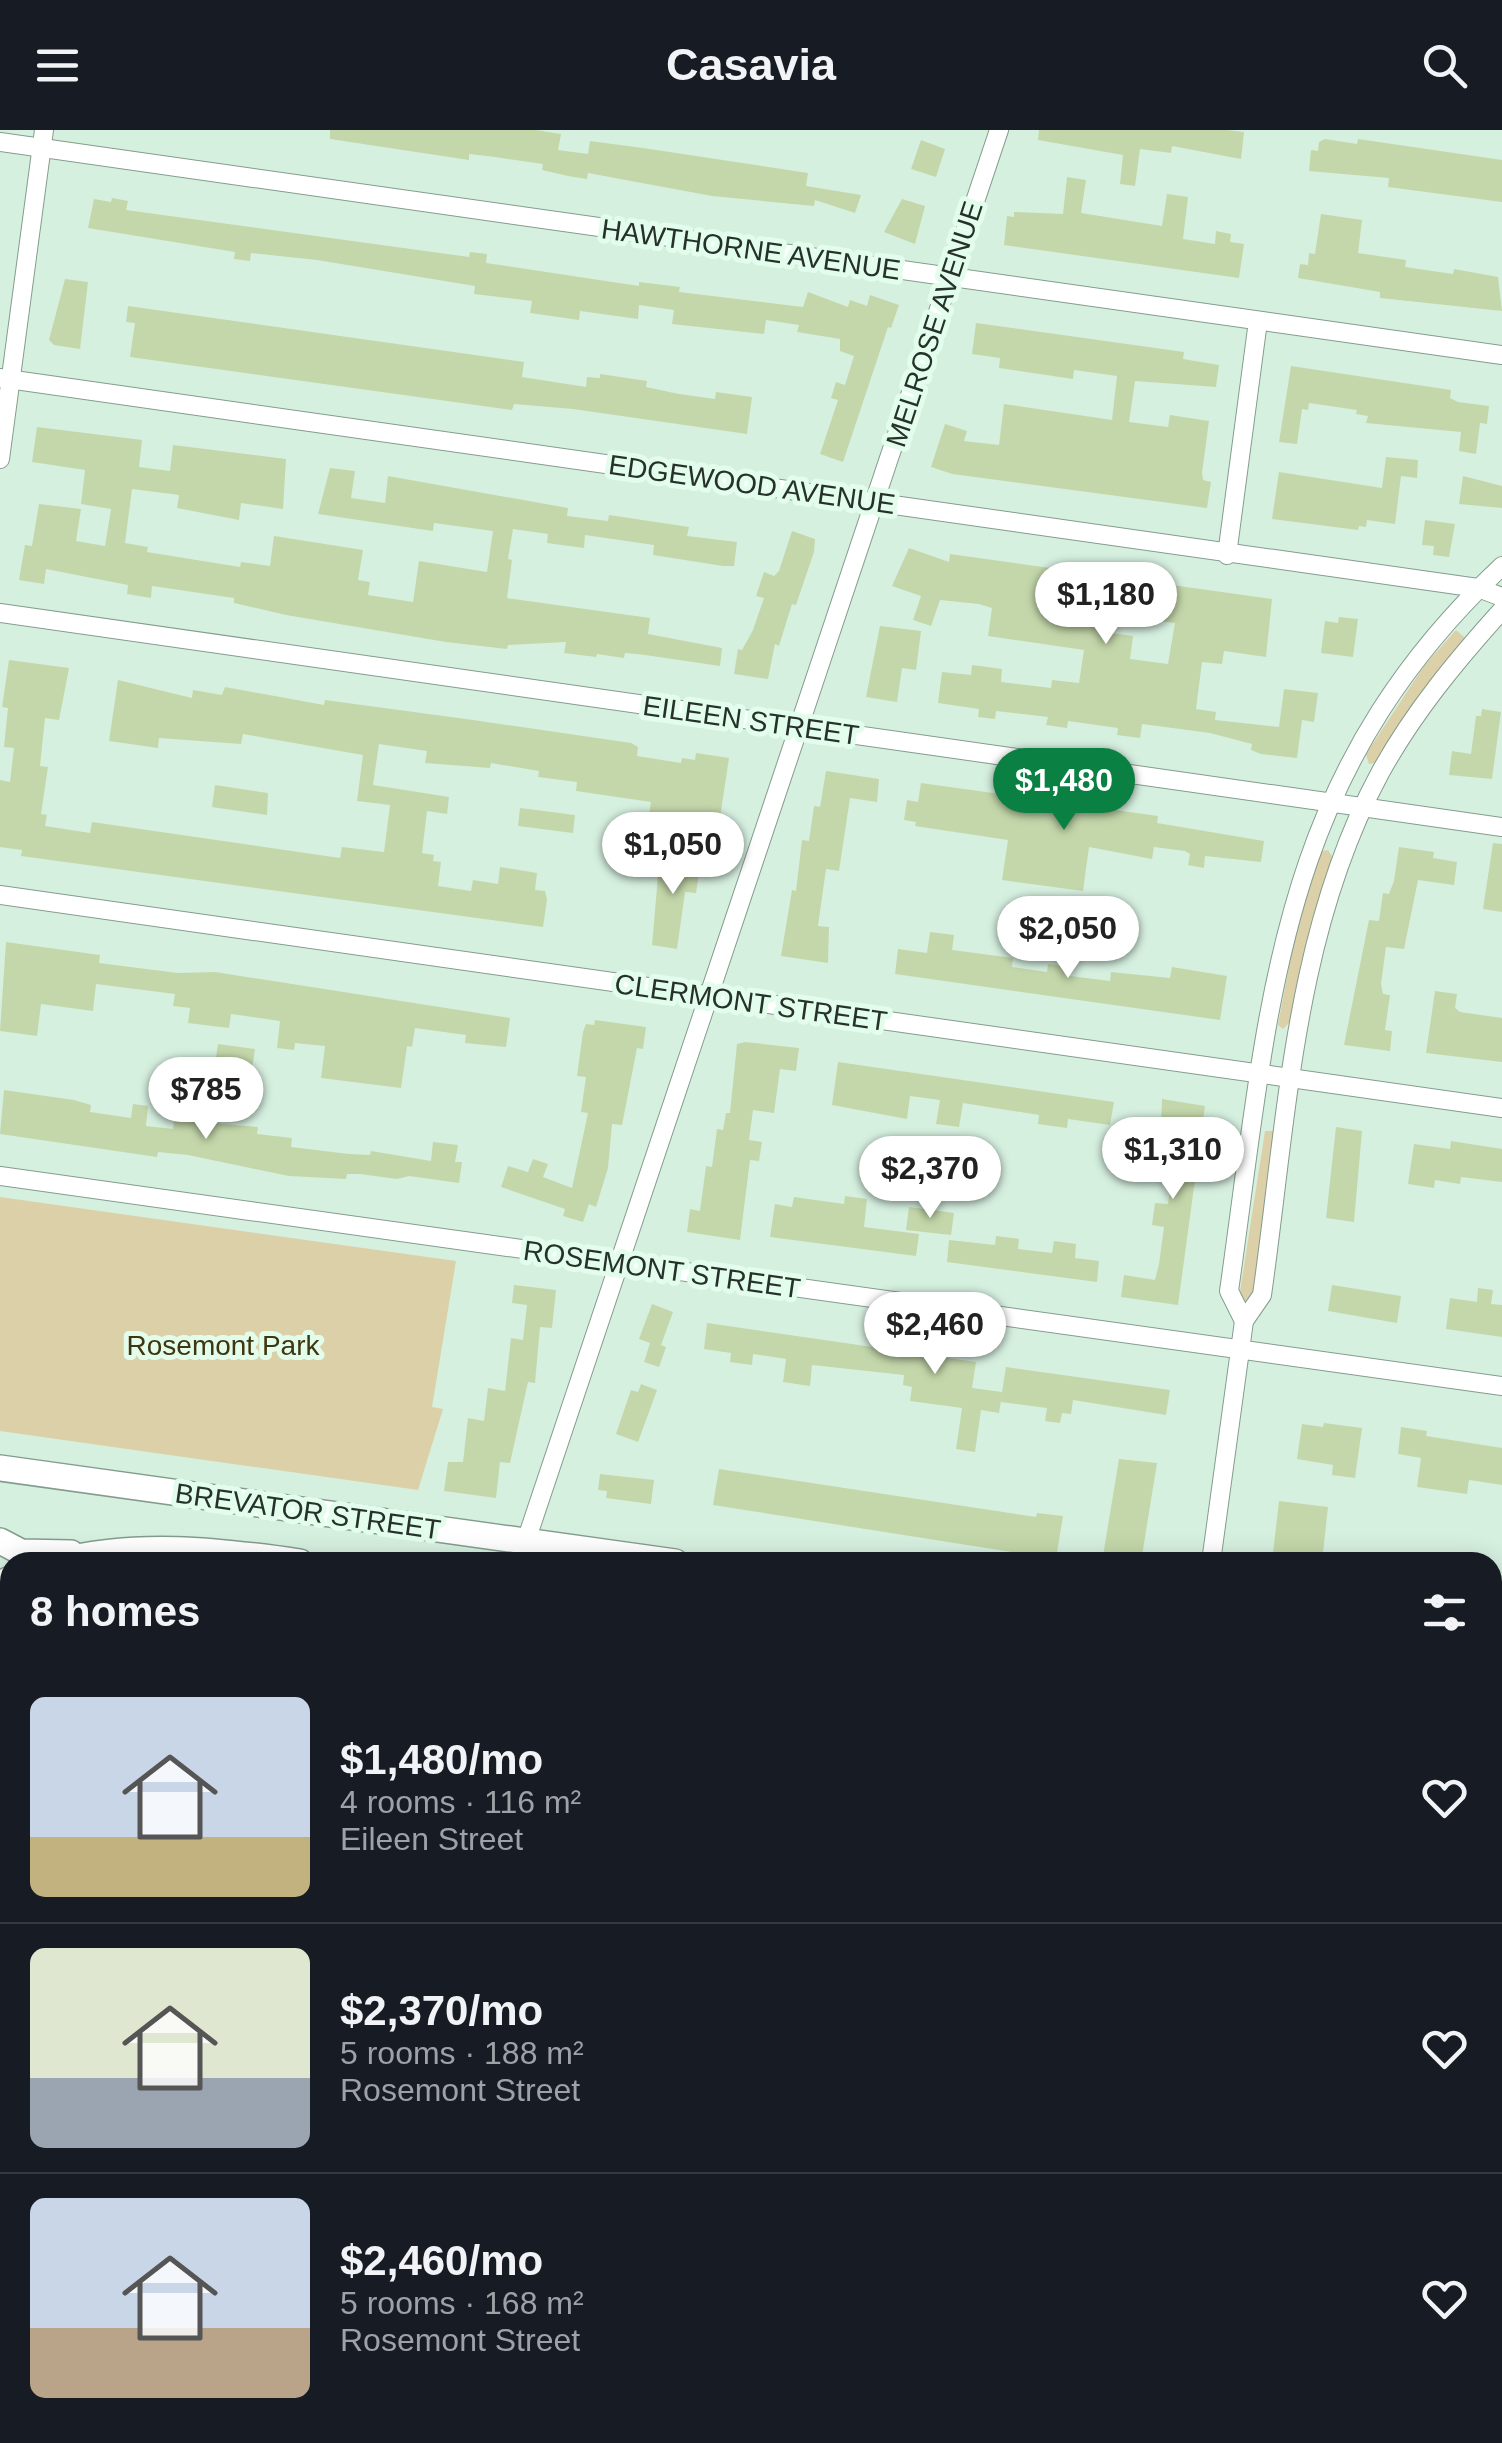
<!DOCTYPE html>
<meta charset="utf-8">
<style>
:root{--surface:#171b24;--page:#20242c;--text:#f1f3f6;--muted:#9ea1a6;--line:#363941;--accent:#0b8043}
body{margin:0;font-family:Helvetica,sans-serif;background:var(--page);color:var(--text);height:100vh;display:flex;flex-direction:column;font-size:38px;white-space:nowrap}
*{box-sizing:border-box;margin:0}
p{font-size:32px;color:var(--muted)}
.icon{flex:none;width:55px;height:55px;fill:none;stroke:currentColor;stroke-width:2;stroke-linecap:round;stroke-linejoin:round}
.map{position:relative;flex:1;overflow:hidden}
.sheet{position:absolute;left:0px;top:1422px;width:1502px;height:892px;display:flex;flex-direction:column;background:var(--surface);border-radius:30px 30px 0 0;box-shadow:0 5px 25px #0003}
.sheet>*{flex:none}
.price{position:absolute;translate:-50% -85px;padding:0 22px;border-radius:35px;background:#fff;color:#222;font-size:32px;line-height:65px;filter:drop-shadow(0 2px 5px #0008)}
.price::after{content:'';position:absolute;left:50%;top:60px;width:30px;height:22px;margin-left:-15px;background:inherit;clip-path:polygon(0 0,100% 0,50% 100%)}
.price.selected{background:var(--accent);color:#fff}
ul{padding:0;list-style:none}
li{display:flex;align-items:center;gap:30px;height:250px;padding:0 30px}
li+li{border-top:2px solid var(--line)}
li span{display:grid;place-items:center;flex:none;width:280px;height:200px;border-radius:15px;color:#555}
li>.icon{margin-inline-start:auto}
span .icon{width:120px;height:120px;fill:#fffc;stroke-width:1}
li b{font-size:42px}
h2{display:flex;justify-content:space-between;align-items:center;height:120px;padding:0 30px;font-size:42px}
header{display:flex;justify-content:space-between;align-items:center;height:130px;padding:0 30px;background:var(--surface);font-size:45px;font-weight:600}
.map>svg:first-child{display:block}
</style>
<header><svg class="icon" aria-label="menu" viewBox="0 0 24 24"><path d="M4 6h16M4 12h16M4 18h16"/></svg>Casavia<svg class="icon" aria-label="search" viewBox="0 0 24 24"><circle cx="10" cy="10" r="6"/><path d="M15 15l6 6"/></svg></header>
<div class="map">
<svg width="1502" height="2313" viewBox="0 0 1502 2313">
<rect width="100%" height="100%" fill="#d6f0e0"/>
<path fill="#c6e8d3" d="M 10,1691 L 10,2305 L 1492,2305 L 1493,1885 L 1502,1887 L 1502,2313 L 0,2313 L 0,1696 Z"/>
<g fill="#dbd0a7">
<path d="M 1456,500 L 1465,508 L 1462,515 L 1376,633 L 1369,634 L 1366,624 L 1424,536 Z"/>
<path d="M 1328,720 L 1334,729 L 1302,832 L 1291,891 L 1283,899 L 1278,895 L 1299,785 L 1322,721 Z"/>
<path d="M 1265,1001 L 1273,1001 L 1277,1007 L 1254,1171 L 1246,1175 L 1239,1168 Z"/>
<path d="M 0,1067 L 456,1131 L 432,1277 L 443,1279 L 418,1360 L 0,1301 Z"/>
<path d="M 12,2305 L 256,2305 L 255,2313 L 11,2313 Z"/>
<path d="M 261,2305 L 468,2305 L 466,2313 L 260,2313 Z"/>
<path d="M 1276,2305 L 1492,2305 L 1501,2313 L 1279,2313 Z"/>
</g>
<g fill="#c4d7aa" fill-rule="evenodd">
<path d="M 330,0 L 536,0 L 561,4 L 558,20 L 588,24 L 590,11 L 643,18 L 808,43 L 806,56 L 861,65 L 855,83 L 815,70 L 814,76 L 712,66 L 588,43 L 587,49 L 568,46 L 542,40 L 543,34 L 495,27 L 469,24 L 469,30 L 330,9 Z"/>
<path d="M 1039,0 L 1227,0 L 1244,2 L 1241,29 L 1172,16 L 1171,23 L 1140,19 L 1135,56 L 1120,54 L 1123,25 L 1038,10 Z"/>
<path d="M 1325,9 L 1357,14 L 1358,9 L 1502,30 L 1502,72 L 1388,57 L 1389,48 L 1309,41 L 1311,20 L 1318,21 L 1319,12 Z"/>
<path d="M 921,10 L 945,19 L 936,47 L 911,39 Z"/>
<path d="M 1067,47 L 1086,50 L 1081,83 L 1162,96 L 1167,64 L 1188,67 L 1183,109 L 1215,114 L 1216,101 L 1231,104 L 1230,112 L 1244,114 L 1239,148 L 1004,115 L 1007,86 L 1014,87 L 1014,82 L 1063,84 Z"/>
<path d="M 112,68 L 128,71 L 126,80 L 469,127 L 470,122 L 487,124 L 486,133 L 639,156 L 639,152 L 680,157 L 679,162 L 803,177 L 808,162 L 848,177 L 850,170 L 867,176 L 870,165 L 899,175 L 891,198 L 888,197 L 843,332 L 820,324 L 838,270 L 831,268 L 836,252 L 845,255 L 854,226 L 840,221 L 840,209 L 797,202 L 799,195 L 766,190 L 764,204 L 672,194 L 674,180 L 639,175 L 638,189 L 580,181 L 579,190 L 530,183 L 532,171 L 474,164 L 475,156 L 317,130 L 251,123 L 250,131 L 234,129 L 235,122 L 88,98 L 94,69 L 111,72 Z"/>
<path d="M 902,69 L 925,76 L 915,114 L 884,102 Z"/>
<path d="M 1321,84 L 1362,90 L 1358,123 L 1406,130 L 1405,137 L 1453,144 L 1454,139 L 1498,147 L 1502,181 L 1380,168 L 1380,162 L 1298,148 L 1300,134 L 1308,135 L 1309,123 L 1315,124 Z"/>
<path d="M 65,149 L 88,152 L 80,219 L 54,215 L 49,210 Z"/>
<path d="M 128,176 L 524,232 L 522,247 L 586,257 L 587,247 L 600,248 L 600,244 L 647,251 L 646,257 L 679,264 L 715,269 L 716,262 L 752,267 L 747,304 L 573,279 L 514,274 L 512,280 L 130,227 L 135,193 L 126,192 Z"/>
<path d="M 976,193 L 1184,222 L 1183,229 L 1219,235 L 1216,257 L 1135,251 L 1129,292 L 1168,297 L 1170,285 L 1209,291 L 1202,343 L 1203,350 L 1211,352 L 1207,378 L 952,344 L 931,337 L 945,294 L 967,301 L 964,311 L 999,315 L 1004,274 L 1112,290 L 1117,246 L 1074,240 L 1073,249 L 999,238 L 1000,228 L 972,224 Z"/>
<path d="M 1291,236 L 1451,260 L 1450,268 L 1458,272 L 1489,276 L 1487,294 L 1480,293 L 1476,324 L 1459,321 L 1461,302 L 1366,293 L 1368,286 L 1356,284 L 1357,280 L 1309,273 L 1308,280 L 1302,279 L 1297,314 L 1279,312 Z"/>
<path d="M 37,297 L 142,310 L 139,337 L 170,341 L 173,315 L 286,329 L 283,379 L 241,373 L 239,390 L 177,378 L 179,365 L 132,359 L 125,413 L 148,417 L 147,422 L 240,437 L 241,432 L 270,436 L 274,406 L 363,420 L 358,450 L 370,452 L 368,465 L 413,472 L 419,431 L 487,442 L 493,401 L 434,393 L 433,401 L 318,384 L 330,338 L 355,341 L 351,368 L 385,373 L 388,346 L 568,378 L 567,386 L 608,391 L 609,385 L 689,397 L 687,406 L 737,412 L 734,436 L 723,436 L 653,425 L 654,415 L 585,405 L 584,418 L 547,413 L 548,404 L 513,399 L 508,429 L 512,430 L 507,468 L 650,488 L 648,504 L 722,518 L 720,536 L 645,525 L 625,523 L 624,528 L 597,524 L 596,527 L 564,523 L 566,512 L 508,515 L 507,519 L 446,512 L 286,485 L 234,473 L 234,468 L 152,456 L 151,468 L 127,464 L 128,455 L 46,439 L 44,454 L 19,450 L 25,415 L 32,416 L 39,374 L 81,379 L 76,411 L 105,416 L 111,379 L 81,374 L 85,340 L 32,332 Z"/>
<path d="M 1386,327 L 1418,330 L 1417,348 L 1401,346 L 1395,394 L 1367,390 L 1366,397 L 1359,396 L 1358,400 L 1272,389 L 1279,342 L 1382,358 Z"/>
<path d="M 1463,346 L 1502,356 L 1502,378 L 1459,374 Z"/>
<path d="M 1425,390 L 1455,394 L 1449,427 L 1433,425 L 1434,416 L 1422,415 Z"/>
<path d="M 792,401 L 815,409 L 814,422 L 796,475 L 792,474 L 779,516 L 775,514 L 768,549 L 734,544 L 738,519 L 742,520 L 753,500 L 764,468 L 756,466 L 764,442 L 774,446 L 779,441 Z"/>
<path d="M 909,418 L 949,432 L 950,424 L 1272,469 L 1266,527 L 1224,521 L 1222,534 L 1202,532 L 1196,579 L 1216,582 L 1215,590 L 1279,597 L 1284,559 L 1318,563 L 1314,592 L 1302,590 L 1297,628 L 1261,624 L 1251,620 L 1252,614 L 1210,603 L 1142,594 L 1140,608 L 1117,605 L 1118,598 L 1068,591 L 1067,598 L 1046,595 L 1048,587 L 996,581 L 995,589 L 978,587 L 979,579 L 938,573 L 942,542 L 971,545 L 972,535 L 1002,539 L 1001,552 L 1051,558 L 1052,550 L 1079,553 L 1084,520 L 988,506 L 992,478 L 979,474 L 940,470 L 931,496 L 913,490 L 921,466 L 892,456 ZM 1116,473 L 1159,479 L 1158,491 L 1175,493 L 1168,534 L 1130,529 L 1133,506 L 1111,503 Z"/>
<path d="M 1339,487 L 1358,489 L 1353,527 L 1321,523 L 1325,491 L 1338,493 Z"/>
<path d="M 880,496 L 921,501 L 916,540 L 902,538 L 897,572 L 866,567 Z"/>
<path d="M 9,530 L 69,538 L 59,590 L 45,588 L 40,636 L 48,637 L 41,684 L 47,685 L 45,696 L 90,703 L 92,692 L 340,728 L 342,717 L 384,722 L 390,675 L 357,671 L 363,625 L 243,604 L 241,614 L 159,608 L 158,618 L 109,611 L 118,550 L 192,568 L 193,560 L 222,565 L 225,557 L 324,575 L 325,570 L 473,590 L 631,613 L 638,617 L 637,626 L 681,633 L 682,628 L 695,630 L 696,623 L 729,628 L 720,688 L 717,696 L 668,689 L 666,700 L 647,698 L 651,672 L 576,661 L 577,652 L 538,647 L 539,641 L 491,633 L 490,638 L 425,633 L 427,621 L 379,614 L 373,655 L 449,667 L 447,684 L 427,681 L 422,723 L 434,725 L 433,731 L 441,732 L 438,756 L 471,761 L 473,750 L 498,754 L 500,737 L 537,743 L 535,760 L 545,761 L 547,770 L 543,797 L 21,726 L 22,720 L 0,717 L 0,650 L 10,652 L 14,618 L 4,617 L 8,578 L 2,577 Z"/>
<path d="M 1482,579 L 1501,582 L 1492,649 L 1449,645 L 1452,621 L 1471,624 L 1476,586 L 1481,586 Z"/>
<path d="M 826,641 L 879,649 L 877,672 L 850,668 L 839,741 L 826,739 L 818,796 L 829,797 L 828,833 L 781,826 L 792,760 L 796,761 L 802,710 L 809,711 L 814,676 L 820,677 Z"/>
<path d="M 921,653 L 1158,686 L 1157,693 L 1264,711 L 1261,732 L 1205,726 L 1204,738 L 1188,735 L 1190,724 L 1185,721 L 1154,717 L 1152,729 L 1089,717 L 1083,761 L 1002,750 L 1008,710 L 915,696 L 916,692 L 904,690 L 907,670 L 918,672 Z"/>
<path d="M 215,655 L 268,663 L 267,685 L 212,677 Z"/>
<path d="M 520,678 L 575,685 L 573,703 L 518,696 Z"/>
<path d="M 1493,713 L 1502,714 L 1502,782 L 1483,779 Z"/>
<path d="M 1399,717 L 1434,722 L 1433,728 L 1457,732 L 1454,755 L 1418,750 L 1404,819 L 1386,817 L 1381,854 L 1383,864 L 1390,865 L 1385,900 L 1392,901 L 1390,921 L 1344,915 L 1369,790 L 1379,791 L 1383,763 L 1389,764 L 1394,751 Z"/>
<path d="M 660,723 L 701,729 L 696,763 L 685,762 L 677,819 L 652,815 Z"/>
<path d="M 930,802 L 954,805 L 952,820 L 1013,828 L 1012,837 L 1047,842 L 1048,834 L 1071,837 L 1070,846 L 1110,851 L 1111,842 L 1170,848 L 1172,837 L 1227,846 L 1220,890 L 895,844 L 898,819 L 927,823 Z"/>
<path d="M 6,812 L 100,825 L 99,833 L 178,843 L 215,842 L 510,888 L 506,917 L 465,913 L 466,905 L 415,898 L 412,917 L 407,916 L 401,958 L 321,948 L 325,916 L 295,913 L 294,920 L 277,918 L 280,891 L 231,884 L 229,898 L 188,893 L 190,878 L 173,876 L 175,864 L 96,854 L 93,881 L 41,874 L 37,906 L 0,901 Z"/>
<path d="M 1435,861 L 1457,864 L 1455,878 L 1460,882 L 1502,888 L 1502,932 L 1426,923 Z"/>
<path d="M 595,890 L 646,897 L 643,919 L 637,918 L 622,995 L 612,994 L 608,1038 L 596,1077 L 589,1074 L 583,1092 L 563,1086 L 565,1079 L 501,1057 L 508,1036 L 528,1042 L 533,1029 L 548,1034 L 543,1047 L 572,1058 L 588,983 L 581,982 L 586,947 L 577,946 L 583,902 L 586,894 L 594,895 Z"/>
<path d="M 745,912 L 799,918 L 796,941 L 780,939 L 774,983 L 753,980 L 749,1010 L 762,1012 L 759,1031 L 750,1030 L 740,1110 L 687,1102 L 690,1079 L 700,1081 L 706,1036 L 712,1037 L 717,999 L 723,1000 L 726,983 L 730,983 L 737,914 Z"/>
<path d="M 218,914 L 255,919 L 252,939 L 215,934 Z"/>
<path d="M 838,932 L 1114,972 L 1110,995 L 1068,989 L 1067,998 L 1038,994 L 1039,985 L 963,973 L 959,997 L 936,994 L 940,970 L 910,966 L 907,989 L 832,975 Z"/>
<path d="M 4,960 L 74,970 L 91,975 L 90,982 L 131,988 L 133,974 L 148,976 L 146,996 L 173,999 L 174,990 L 258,997 L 257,1004 L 292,1008 L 291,1017 L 349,1024 L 370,1025 L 371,1021 L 431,1031 L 433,1012 L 458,1015 L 455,1032 L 462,1032 L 459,1053 L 409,1046 L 397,1049 L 360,1044 L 347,1044 L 346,1049 L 289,1046 L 188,1025 L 158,1022 L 157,1027 L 0,1004 Z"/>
<path d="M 1162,969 L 1205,976 L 1178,1175 L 1121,1167 L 1124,1145 L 1155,1150 L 1159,1134 L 1164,1097 L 1152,1095 L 1155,1073 L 1168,1074 L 1172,1040 L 1162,1039 L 1160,1027 Z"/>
<path d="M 1336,997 L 1362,1001 L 1354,1092 L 1326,1088 Z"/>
<path d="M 1451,1011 L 1502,1019 L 1502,1052 L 1461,1047 L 1460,1054 L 1435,1050 L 1434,1058 L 1408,1054 L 1414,1014 L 1450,1019 Z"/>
<path d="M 845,1066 L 867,1069 L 864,1097 L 919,1104 L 916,1126 L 770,1107 L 775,1074 L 792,1077 L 794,1067 L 844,1074 Z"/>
<path d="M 909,1077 L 954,1083 L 951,1105 L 906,1100 Z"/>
<path d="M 996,1106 L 1019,1109 L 1018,1119 L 1052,1123 L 1054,1111 L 1076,1114 L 1075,1128 L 1099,1131 L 1097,1152 L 947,1132 L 949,1110 L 995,1115 Z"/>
<path d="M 514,1155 L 556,1160 L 552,1198 L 540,1197 L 535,1253 L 528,1252 L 510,1333 L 500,1332 L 496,1368 L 444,1361 L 448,1332 L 463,1332 L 468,1288 L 484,1291 L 488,1258 L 505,1261 L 511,1208 L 523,1210 L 527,1175 L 512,1173 Z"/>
<path d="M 1332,1155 L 1401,1166 L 1397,1193 L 1328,1181 Z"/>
<path d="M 1478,1158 L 1493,1160 L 1491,1174 L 1502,1175 L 1502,1207 L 1446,1199 L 1450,1168 L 1477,1172 Z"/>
<path d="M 652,1174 L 673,1182 L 661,1215 L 666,1217 L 659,1237 L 644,1232 L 650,1213 L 639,1209 Z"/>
<path d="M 707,1193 L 976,1232 L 972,1258 L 1002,1262 L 1006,1237 L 1170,1260 L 1166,1285 L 1073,1270 L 1071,1284 L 1062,1283 L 1060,1293 L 1045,1291 L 1047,1278 L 1001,1272 L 1002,1264 L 999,1283 L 981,1280 L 975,1322 L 956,1319 L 962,1278 L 910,1271 L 912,1257 L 903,1255 L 904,1245 L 812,1235 L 810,1256 L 783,1252 L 786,1229 L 753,1224 L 752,1235 L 730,1232 L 731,1223 L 704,1219 Z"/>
<path d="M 641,1254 L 657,1260 L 638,1312 L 616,1304 L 631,1260 L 638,1262 Z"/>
<path d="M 1324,1293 L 1362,1298 L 1355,1348 L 1332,1345 L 1333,1335 L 1297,1329 L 1302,1294 L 1323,1297 Z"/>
<path d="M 1401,1297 L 1427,1301 L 1426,1306 L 1502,1318 L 1502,1355 L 1469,1350 L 1467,1364 L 1417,1357 L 1421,1328 L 1398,1324 Z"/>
<path d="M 1119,1329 L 1157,1333 L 1141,1432 L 1102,1432 Z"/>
<path d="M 719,1339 L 1036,1387 L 1037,1383 L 1063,1386 L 1056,1429 L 713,1375 Z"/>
<path d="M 600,1344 L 654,1350 L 651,1374 L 606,1368 L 607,1361 L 598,1360 Z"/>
<path d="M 1279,1371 L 1328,1377 L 1322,1432 L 1272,1432 Z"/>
</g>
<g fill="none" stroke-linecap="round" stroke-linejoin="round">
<defs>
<g id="lane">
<path d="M 0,2037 L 10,2038"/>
<path d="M 1156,2305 L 1159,2313"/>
<path d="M 79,2313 L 80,2305"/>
<path d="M 260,2313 L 261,2305"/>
<path d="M 466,2313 L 468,2305"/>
<path d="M 786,2313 L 788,2305"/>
</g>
<g id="street">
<path d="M 0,12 L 1502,225"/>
<path d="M 0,248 L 1478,458 L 1502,467"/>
<path d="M 0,329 L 44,0"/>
<path d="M 1227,425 L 1258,191"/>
<path d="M 0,483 L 1502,697"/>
<path d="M 0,765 L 1502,978"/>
<path d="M 0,1046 L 1502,1256"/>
<path d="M 1244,1191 L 1229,1161 C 1270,874 1275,649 1502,436"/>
<path d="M 526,1411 L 999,0"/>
<path d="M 1211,1432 L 1244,1191 L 1262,1165 C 1287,989 1294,802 1380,643 C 1413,583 1456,531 1502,480"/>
</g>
<g id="secondary">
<path d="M 0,1338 L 675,1432"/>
<path d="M 0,1411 L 21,1422 L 71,1423"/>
<path d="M 55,1432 C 137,1411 216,1420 300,1432"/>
<path d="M 0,1454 L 10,1449"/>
<path d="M 1492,1548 L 1502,1550"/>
<path d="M 0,1750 L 10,1746"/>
<path d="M 1492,2276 L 1501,2313"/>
<path d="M 1278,2305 L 1280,2313"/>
</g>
<g id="highway">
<path d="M 0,1566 L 10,1564"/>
<path d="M 0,1628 L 10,1626"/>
<path d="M 1492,1685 L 1502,1691"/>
<path d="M 0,1707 L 10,1707"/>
<path d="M 1492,1777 L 1502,1778"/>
<path d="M 1492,1819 L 1502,1821"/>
<path d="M 1492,1995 L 1502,1984"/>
</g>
</defs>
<use href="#lane" stroke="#849c8d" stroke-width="11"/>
<use href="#street" stroke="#849c8d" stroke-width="20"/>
<use href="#secondary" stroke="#849c8d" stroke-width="28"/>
<use href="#highway" stroke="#849c8d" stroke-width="35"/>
<use href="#lane" stroke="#fff" stroke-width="9"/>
<use href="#street" stroke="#fff" stroke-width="18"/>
<use href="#secondary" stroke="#fff" stroke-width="25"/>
<use href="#highway" stroke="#fff" stroke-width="32"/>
</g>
<g text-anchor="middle" stroke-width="10" stroke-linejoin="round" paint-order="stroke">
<g font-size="28" fill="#27312b" stroke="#e3fded">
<text transform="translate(751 119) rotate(8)" y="10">HAWTHORNE AVENUE</text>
<text transform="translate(934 194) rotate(-72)" y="10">MELROSE AVENUE</text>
<text transform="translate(752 354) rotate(8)" y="10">EDGEWOOD AVENUE</text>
<text transform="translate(751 590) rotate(8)" y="10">EILEEN STREET</text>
<text transform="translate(751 872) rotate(8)" y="10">CLERMONT STREET</text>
<text transform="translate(662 1139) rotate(8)" y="10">ROSEMONT STREET</text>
<text transform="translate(308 1381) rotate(8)" y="10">BREVATOR STREET</text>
</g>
<g font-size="28" fill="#3f3610" stroke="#e3fded">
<text x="223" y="1225">Rosemont Park</text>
</g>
</g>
</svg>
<b class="price" style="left:1106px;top:517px">$1,180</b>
<b class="price selected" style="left:1064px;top:703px">$1,480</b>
<b class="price" style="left:673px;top:767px">$1,050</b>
<b class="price" style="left:1068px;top:851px">$2,050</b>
<b class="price" style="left:206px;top:1012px">$785</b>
<b class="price" style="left:1173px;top:1072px">$1,310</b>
<b class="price" style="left:930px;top:1091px">$2,370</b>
<b class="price" style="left:935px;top:1247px">$2,460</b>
<section class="sheet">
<h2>8 homes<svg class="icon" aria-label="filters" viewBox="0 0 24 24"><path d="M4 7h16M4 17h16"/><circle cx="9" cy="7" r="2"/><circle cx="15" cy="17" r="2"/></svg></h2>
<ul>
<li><span style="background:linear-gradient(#c9d6e8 70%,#c2b280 0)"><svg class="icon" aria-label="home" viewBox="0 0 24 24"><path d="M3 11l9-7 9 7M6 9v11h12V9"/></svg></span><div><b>$1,480/mo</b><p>4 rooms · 116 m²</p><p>Eileen Street</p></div><svg class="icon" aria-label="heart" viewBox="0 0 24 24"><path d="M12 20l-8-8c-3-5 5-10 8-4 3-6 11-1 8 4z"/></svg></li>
<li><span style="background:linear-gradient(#dfe7d0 65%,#9aa5b1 0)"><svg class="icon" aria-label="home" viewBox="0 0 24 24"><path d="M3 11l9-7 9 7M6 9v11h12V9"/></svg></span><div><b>$2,370/mo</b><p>5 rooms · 188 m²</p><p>Rosemont Street</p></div><svg class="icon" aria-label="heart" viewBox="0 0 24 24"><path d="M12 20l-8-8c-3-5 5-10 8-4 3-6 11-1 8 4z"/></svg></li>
<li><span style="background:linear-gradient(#c9d6e8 65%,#b9a48a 0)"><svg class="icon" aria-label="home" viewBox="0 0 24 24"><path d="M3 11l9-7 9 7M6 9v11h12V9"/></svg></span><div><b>$2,460/mo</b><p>5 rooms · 168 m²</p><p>Rosemont Street</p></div><svg class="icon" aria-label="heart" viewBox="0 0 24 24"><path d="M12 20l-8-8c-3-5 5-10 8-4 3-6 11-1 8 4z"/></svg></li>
</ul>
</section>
</div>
